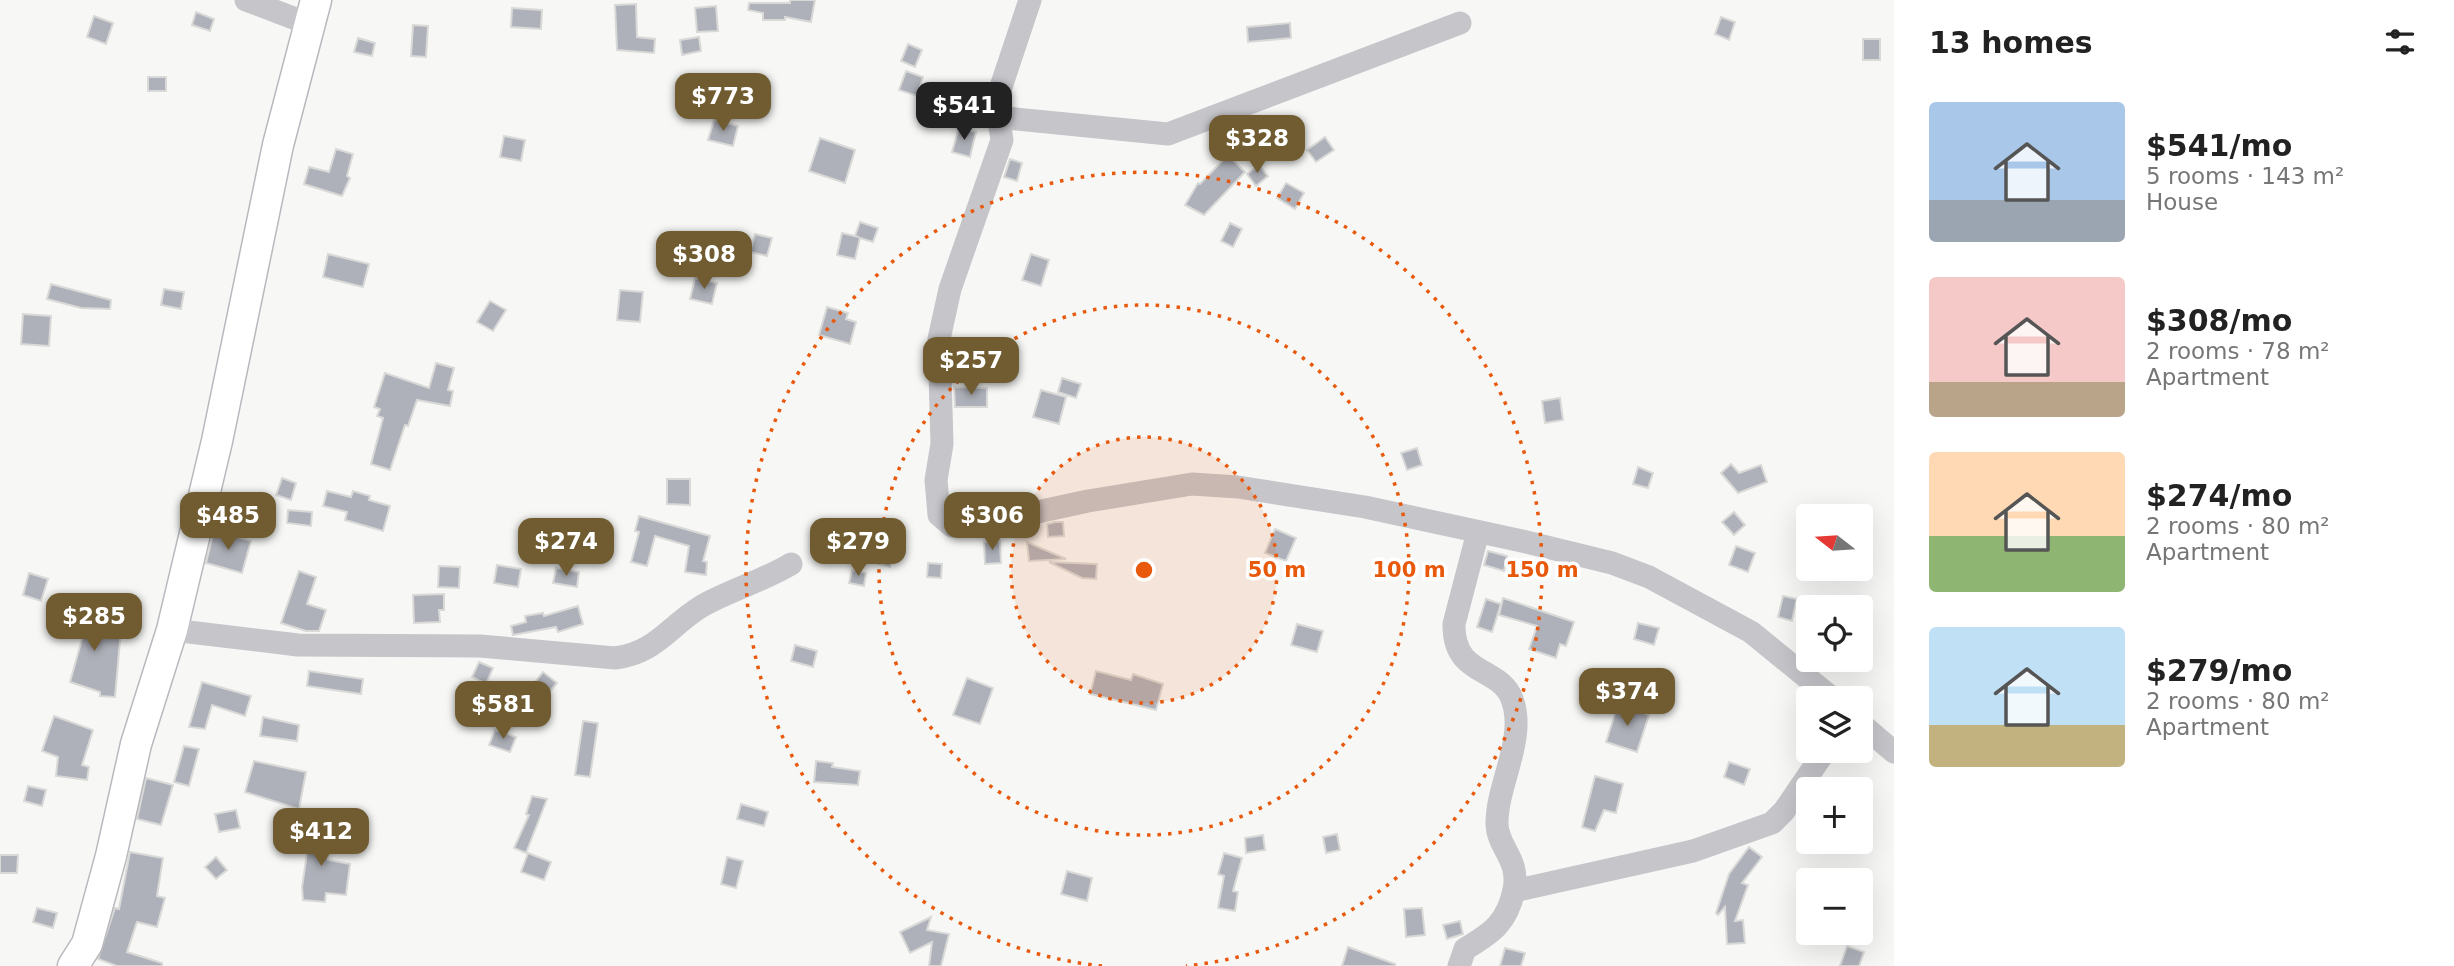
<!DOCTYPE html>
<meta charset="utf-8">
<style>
:root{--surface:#fff;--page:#f2f2f2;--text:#222;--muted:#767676;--accent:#705c30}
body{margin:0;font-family:"DejaVu Sans",sans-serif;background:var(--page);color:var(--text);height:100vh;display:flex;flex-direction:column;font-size:26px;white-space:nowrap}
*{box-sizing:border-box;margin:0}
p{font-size:23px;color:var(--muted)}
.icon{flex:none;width:38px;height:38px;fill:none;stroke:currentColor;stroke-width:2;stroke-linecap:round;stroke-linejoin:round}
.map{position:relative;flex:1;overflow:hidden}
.details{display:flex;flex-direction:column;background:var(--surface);width:560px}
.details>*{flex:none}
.needle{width:46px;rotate:287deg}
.tools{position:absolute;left:1796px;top:504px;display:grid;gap:14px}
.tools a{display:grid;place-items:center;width:77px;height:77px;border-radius:7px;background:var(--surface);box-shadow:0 7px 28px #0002;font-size:35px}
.price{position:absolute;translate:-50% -60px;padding:0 16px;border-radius:14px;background:var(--accent);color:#fff;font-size:23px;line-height:46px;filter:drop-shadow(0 2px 4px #0008)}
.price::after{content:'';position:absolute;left:50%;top:42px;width:21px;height:16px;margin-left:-10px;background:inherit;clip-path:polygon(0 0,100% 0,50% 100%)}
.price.on{background:#222;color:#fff}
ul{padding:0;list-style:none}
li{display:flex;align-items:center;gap:21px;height:175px;padding:0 35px}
li span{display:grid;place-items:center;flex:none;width:196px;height:140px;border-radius:7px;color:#555}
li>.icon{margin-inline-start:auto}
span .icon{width:84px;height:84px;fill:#fffc;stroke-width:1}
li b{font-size:30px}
h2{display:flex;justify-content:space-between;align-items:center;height:84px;padding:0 35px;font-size:30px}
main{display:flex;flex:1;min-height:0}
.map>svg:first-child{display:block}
</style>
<main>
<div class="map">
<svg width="1894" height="966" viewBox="0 0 1894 966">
<rect width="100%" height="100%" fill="#f7f8f6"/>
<g fill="#afb1ba" stroke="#d9dad8" stroke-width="2">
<path d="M 790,0 L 815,0 L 811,22 L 785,17 L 785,20 L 763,20 L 763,13 L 748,10 L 749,3 L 790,3 Z"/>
<path d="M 636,4 L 637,37 L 655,39 L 654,53 L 617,50 L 615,5 Z"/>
<path d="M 716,6 L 718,31 L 697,32 L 695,8 Z"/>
<path d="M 512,8 L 542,10 L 541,29 L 511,27 Z"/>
<path d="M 196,12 L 214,19 L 210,31 L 192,25 Z"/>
<path d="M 94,16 L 113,23 L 106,44 L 87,37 Z"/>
<path d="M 1721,17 L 1735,22 L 1729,40 L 1715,34 Z"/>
<path d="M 1290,23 L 1291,38 L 1248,42 L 1247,27 Z"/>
<path d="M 413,25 L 428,26 L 426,57 L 411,56 Z"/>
<path d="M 699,37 L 701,51 L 682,55 L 680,40 Z"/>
<path d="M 358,38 L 375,43 L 372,56 L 354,52 Z"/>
<rect x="1863" y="39" width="17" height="21"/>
<path d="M 908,44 L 922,50 L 915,67 L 901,61 Z"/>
<path d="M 906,71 L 923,77 L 917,96 L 899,90 Z"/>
<rect x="148" y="77" width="18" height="14"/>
<path d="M 714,120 L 738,126 L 733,146 L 708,140 Z"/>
<path d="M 959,127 L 976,132 L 970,157 L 952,152 Z"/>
<path d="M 504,136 L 525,140 L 521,161 L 500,157 Z"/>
<path d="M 1325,137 L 1334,150 L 1316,162 L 1307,150 Z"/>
<path d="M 820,138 L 855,150 L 845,183 L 809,171 Z"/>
<path d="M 336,149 L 353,154 L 347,176 L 350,178 L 342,196 L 304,184 L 309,167 L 329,172 Z"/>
<path d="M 1228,155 L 1245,172 L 1204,215 L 1185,205 L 1198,183 L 1200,184 Z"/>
<path d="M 1010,159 L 1022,163 L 1017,181 L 1004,177 Z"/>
<path d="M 1259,165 L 1268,176 L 1256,186 L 1247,174 Z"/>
<path d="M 1286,183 L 1304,193 L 1295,209 L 1277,198 Z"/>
<path d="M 860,222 L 878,228 L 873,242 L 860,238 L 855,259 L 837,255 L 842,233 L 859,237 L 855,236 Z"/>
<path d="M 1230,223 L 1242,229 L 1233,247 L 1221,241 Z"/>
<path d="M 755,234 L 772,238 L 767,256 L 750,252 Z"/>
<path d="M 328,254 L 369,264 L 363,287 L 323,277 Z"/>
<path d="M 1031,254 L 1049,260 L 1041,286 L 1022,280 Z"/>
<path d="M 695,278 L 717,283 L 712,304 L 690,299 Z"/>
<path d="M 51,284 L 111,300 L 110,309 L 81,308 L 47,299 Z"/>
<path d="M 164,289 L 184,292 L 181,309 L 161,305 Z"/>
<path d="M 620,290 L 643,292 L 640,322 L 617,320 Z"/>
<path d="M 490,301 L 506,310 L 493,331 L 477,322 Z"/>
<path d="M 827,307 L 848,313 L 846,319 L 856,322 L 850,344 L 819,335 Z"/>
<path d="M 23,314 L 51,316 L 49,346 L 21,344 Z"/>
<path d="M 436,363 L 454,368 L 448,390 L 453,391 L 450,406 L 417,400 L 408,426 L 405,425 L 390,470 L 371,464 L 383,418 L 377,416 L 380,409 L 374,407 L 385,373 L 429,388 Z"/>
<path d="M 1062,378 L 1081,384 L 1076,398 L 1058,392 Z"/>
<path d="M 954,387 L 987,388 L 987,407 L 955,407 Z"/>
<path d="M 1041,390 L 1066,397 L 1059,424 L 1033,417 Z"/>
<path d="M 1560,398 L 1563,420 L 1545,423 L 1542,401 Z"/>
<path d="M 1417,448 L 1422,465 L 1407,470 L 1401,453 Z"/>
<path d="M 1731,464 L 1739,473 L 1761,465 L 1767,482 L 1738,493 L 1721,473 Z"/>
<path d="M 1638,467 L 1653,473 L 1648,488 L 1633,484 Z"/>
<path d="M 282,478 L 296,483 L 291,500 L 276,495 Z"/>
<path d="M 667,479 L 690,479 L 690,505 L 667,504 Z"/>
<path d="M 327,491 L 351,497 L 353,491 L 370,496 L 369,500 L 390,506 L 383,531 L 345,520 L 347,512 L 323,506 Z"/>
<path d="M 288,510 L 312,512 L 311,526 L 287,523 Z"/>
<path d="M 1734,512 L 1745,525 L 1734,535 L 1722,522 Z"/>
<path d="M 639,516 L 710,536 L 703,561 L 707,562 L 706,575 L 685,572 L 689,546 L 655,536 L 647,566 L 631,562 L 639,532 L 635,531 Z"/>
<path d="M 1055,522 L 1063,522 L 1064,536 L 1048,537 L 1047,524 Z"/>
<path d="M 1275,529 L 1296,538 L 1286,561 L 1265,553 Z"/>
<path d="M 214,530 L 251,541 L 242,573 L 206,563 Z"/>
<path d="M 1000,541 L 1001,563 L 985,564 L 984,542 Z"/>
<path d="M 1027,542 L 1066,559 L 1029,561 Z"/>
<path d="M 1736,546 L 1755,553 L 1748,572 L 1729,565 Z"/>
<path d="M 879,550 L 894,553 L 890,567 L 876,563 Z"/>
<path d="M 1488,551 L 1507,556 L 1504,571 L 1484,565 Z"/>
<path d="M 1049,562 L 1097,564 L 1096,579 L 1082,578 Z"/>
<path d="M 928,563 L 942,564 L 941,578 L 927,577 Z"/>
<path d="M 497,565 L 521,569 L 518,587 L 494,583 Z"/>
<path d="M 439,566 L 460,567 L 459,588 L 438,587 Z"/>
<path d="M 556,568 L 579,572 L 577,587 L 553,583 Z"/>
<path d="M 852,570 L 866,573 L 864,586 L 849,583 Z"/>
<path d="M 299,571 L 316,577 L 307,604 L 326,610 L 319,631 L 306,631 L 281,623 Z"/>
<path d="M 29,573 L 48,579 L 41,601 L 23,595 Z"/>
<path d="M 444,594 L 444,610 L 439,610 L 440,622 L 414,623 L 413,595 Z"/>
<path d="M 1783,596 L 1797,599 L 1792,621 L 1778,617 Z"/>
<path d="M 1503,598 L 1574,622 L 1566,646 L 1560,644 L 1556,658 L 1529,649 L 1537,626 L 1499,615 Z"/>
<path d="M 1486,599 L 1501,604 L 1492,632 L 1477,627 Z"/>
<path d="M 578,606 L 583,624 L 558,632 L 556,627 L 513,635 L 511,626 L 526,622 L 525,616 L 543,613 L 544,616 Z"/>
<path d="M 52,612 L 97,617 L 97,622 L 121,630 L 115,697 L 100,696 L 100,692 L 70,682 L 84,632 L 51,621 Z"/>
<path d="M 1638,623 L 1659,628 L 1654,645 L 1634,639 Z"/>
<path d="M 1297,624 L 1323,631 L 1317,652 L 1291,645 Z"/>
<path d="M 795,645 L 817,651 L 813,667 L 791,661 Z"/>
<path d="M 479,662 L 493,668 L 486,684 L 472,677 Z"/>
<path d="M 309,671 L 363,679 L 361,694 L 307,686 Z"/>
<path d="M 1096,671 L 1131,680 L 1133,674 L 1163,684 L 1156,710 L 1090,694 Z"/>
<path d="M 543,672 L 557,683 L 546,696 L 533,685 Z"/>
<path d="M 967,678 L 993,688 L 980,724 L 953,715 Z"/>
<path d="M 202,682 L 251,696 L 245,716 L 212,705 L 205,729 L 189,727 Z"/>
<path d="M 1618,704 L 1649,715 L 1637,752 L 1606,742 Z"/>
<path d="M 54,716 L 93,730 L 82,765 L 89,767 L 87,780 L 56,776 L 58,757 L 42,751 Z"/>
<path d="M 263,717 L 299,725 L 297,741 L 260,736 Z"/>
<path d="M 583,721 L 598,723 L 590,777 L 575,775 Z"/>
<path d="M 495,730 L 516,737 L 510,752 L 489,745 Z"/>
<path d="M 184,746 L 199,749 L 189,786 L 174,782 Z"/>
<path d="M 254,761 L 306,772 L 299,809 L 245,792 Z"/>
<path d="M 816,761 L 833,763 L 832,767 L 860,771 L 858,785 L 814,782 Z"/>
<path d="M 1729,762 L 1750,769 L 1744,785 L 1724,777 Z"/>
<path d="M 1595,776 L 1623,784 L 1616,813 L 1604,810 L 1595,831 L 1582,827 Z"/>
<path d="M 146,778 L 173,785 L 161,825 L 137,819 Z"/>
<path d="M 28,786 L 46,790 L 42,806 L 24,801 Z"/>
<path d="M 532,796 L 547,799 L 526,853 L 514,848 L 529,815 L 526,814 Z"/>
<path d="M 741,804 L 768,812 L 764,826 L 737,819 Z"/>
<path d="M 236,810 L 240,828 L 219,832 L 215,814 Z"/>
<path d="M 321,821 L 328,860 L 350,864 L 346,895 L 326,893 L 325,902 L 303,900 L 302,887 L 307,853 L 302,825 Z"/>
<path d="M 1337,834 L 1340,850 L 1326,853 L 1323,837 Z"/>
<path d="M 1263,835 L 1265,850 L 1246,853 L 1245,838 Z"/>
<path d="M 1749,847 L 1762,857 L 1742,883 L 1748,885 L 1735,921 L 1743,920 L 1745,943 L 1727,944 L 1725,907 L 1718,915 L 1716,913 L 1729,874 Z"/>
<path d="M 130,852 L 163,858 L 157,896 L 165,898 L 157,927 L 137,922 L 127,952 L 162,963 L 162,966 L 117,966 L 98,959 L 115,908 L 119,909 Z"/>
<path d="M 528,853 L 551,862 L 544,880 L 521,872 Z"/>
<path d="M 1224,853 L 1242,858 L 1233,891 L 1238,892 L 1235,911 L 1218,908 L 1224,876 L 1218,874 Z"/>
<path d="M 0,855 L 18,855 L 17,873 L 0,873 Z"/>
<path d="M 216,857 L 227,870 L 216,879 L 205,867 Z"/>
<path d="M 727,857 L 743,861 L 736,888 L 721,884 Z"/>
<path d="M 1067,871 L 1092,878 L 1087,901 L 1061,894 Z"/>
<path d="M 37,908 L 57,913 L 53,928 L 33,922 Z"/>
<path d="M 1422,908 L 1425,935 L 1406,937 L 1404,909 Z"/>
<path d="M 931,917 L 927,930 L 949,934 L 941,966 L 929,966 L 932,942 L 910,953 L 900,932 Z"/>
<path d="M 1460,921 L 1463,934 L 1447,939 L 1443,925 Z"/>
<path d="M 1847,946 L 1864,952 L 1859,966 L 1840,966 Z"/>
<path d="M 1348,947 L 1395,964 L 1395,966 L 1342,966 Z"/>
<path d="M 1505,948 L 1525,953 L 1521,966 L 1500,966 Z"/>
</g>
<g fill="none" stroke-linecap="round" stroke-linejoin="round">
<defs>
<path id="major" d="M 73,966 L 87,944 L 111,856 L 136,744 L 172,630 L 217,441 L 278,145 L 316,0"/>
</defs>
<use href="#major" stroke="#b8b8be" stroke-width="33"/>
<g stroke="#c5c5ca" stroke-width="23">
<path d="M 246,0 L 309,24"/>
<path d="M 1030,0 L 996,102 L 1002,140 L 950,289 L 939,339 L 942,444 L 936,480 L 939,515 L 952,526 L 1005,519 L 1088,501 L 1192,484 L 1238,487 L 1365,507 L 1522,541 L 1612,563 L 1649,577 L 1751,632 L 1832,698"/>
<path d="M 996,117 L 1168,134 L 1460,23"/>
<path d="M 172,630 L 298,645 L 480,646 L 615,658 C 656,653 669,626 702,606 C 730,590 763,581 791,564"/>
<path d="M 1860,723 L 1894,752"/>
<path d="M 1514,891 L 1693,851 L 1772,823 L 1784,811 L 1825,751"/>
<path d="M 1459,966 L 1465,949 C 1492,933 1507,923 1514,890 C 1520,859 1498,848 1497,825 C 1496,785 1527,739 1512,699 C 1500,666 1453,677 1454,624 L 1478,532"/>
</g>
<use href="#major" stroke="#fff" stroke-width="30"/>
</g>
<circle cx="1144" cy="570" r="133" fill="#e8590c" fill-opacity=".12"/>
<g fill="none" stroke="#e8590c" stroke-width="3.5" stroke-dasharray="3.5 7">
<circle cx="1144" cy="570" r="133"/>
<circle cx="1144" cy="570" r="265"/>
<path d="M1102 966A398 398 0 1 1 1186 966"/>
</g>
<circle cx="1144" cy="570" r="10" fill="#e8590c" stroke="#fff" stroke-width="3.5"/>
<g font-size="21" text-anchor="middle" font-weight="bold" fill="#e8590c" stroke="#fff" stroke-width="7" stroke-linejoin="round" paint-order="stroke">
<text x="1277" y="577">50 m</text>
<text x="1409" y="577">100 m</text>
<text x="1542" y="577">150 m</text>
</g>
</svg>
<div class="tools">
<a><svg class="needle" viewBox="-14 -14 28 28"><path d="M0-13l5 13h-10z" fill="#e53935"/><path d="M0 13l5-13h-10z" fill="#767676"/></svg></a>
<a><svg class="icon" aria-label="locate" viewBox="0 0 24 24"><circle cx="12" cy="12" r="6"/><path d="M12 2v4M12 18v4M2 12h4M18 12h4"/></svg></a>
<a><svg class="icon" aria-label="layers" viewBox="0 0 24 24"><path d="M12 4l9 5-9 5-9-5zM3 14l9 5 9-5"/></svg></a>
<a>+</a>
<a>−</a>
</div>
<b class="price" style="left:723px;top:133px">$773</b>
<b class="price on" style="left:964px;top:142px">$541</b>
<b class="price" style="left:1257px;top:175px">$328</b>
<b class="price" style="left:704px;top:291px">$308</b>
<b class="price" style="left:971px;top:397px">$257</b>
<b class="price" style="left:228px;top:552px">$485</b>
<b class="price" style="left:992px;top:552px">$306</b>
<b class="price" style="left:566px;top:578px">$274</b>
<b class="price" style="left:858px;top:578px">$279</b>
<b class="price" style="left:94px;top:653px">$285</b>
<b class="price" style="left:1627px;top:728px">$374</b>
<b class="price" style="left:503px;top:741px">$581</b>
<b class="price" style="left:321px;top:868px">$412</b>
</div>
<section class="details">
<h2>13 homes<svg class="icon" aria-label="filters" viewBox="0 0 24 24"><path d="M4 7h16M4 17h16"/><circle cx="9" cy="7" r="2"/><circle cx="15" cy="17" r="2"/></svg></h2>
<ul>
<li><span style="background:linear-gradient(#a9c7e8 70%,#9aa5b1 0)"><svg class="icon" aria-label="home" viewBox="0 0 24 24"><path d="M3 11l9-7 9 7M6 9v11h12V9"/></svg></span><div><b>$541/mo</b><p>5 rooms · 143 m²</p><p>House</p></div></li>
<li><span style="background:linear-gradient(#f6c9c9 75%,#b9a48a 0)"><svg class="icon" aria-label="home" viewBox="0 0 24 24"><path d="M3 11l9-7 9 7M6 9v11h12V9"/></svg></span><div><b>$308/mo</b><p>2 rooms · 78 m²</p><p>Apartment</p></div></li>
<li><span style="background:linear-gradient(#ffd9b3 60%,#8fb573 0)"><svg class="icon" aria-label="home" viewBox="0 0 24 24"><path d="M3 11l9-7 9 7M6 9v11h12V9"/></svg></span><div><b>$274/mo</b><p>2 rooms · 80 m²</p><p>Apartment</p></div></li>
<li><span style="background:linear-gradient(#bfe0f5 70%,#c2b280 0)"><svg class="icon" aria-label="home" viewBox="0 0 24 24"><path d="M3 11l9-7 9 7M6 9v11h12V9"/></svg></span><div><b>$279/mo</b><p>2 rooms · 80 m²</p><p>Apartment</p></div></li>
</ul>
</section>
</main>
